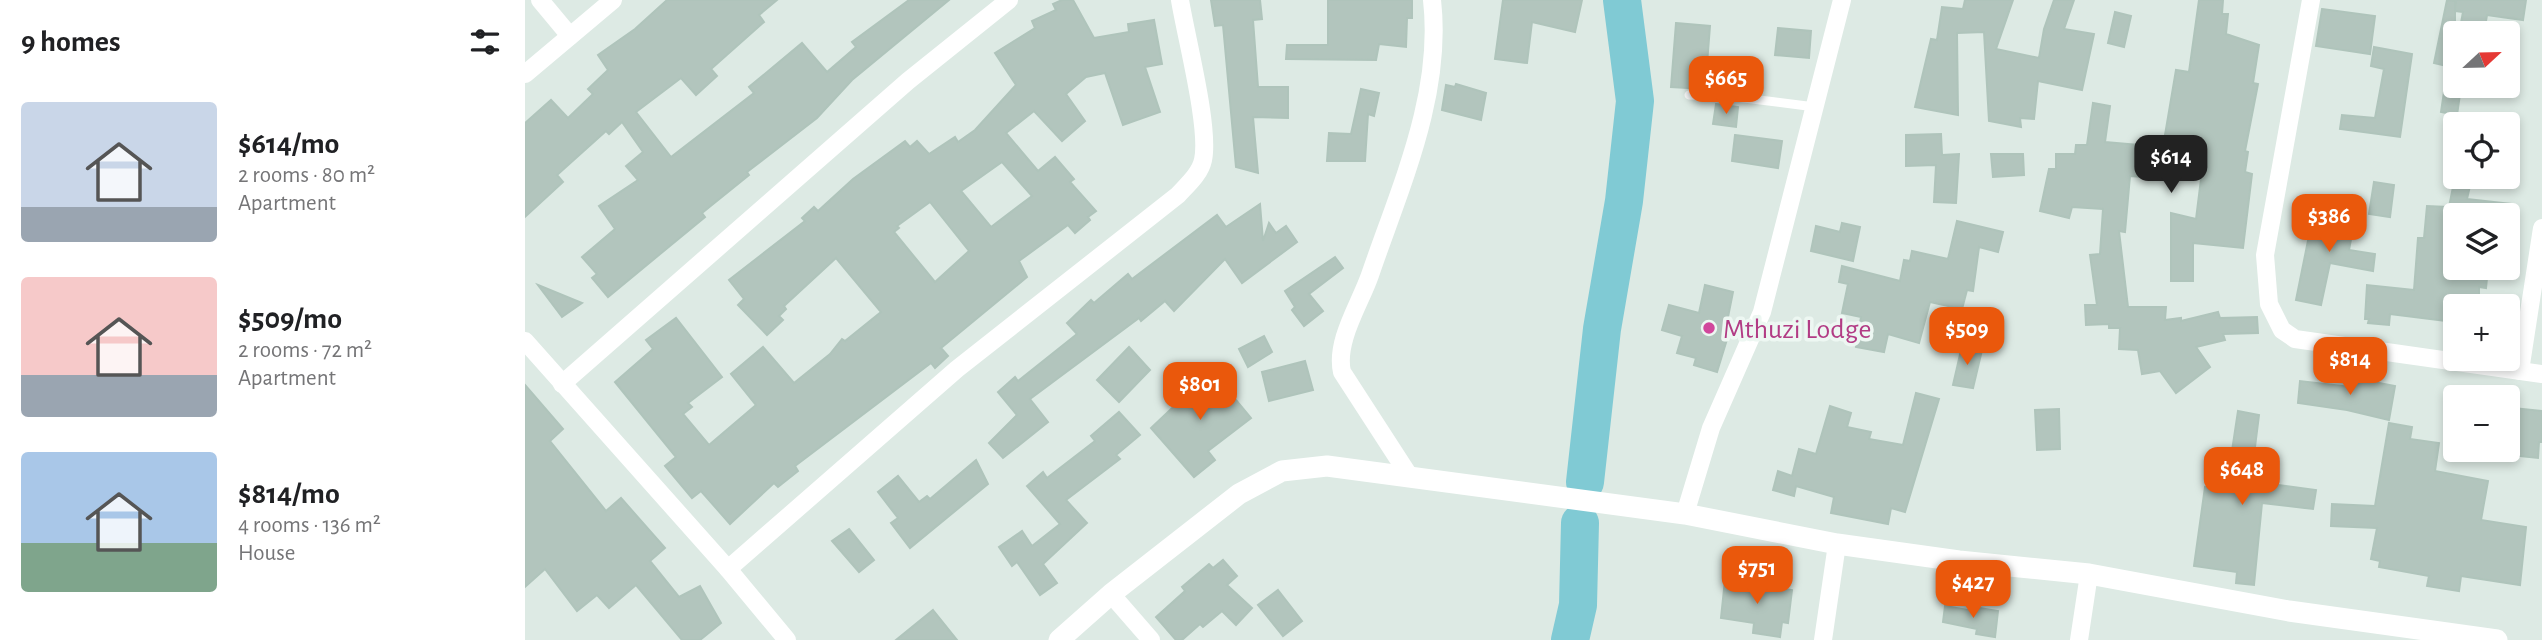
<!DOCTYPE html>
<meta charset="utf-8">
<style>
:root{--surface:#fff;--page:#f6f6f6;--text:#202124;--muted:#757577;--accent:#ea580c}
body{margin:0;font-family:"Alegreya Sans",sans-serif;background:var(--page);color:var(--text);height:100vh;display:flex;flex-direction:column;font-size:26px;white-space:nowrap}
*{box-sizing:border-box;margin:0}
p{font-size:23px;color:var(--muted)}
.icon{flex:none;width:38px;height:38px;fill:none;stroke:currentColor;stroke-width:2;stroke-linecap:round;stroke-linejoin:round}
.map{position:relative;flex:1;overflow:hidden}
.sheet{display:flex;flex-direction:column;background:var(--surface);width:525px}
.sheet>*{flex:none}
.needle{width:46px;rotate:68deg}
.fabs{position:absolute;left:1918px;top:21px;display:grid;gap:14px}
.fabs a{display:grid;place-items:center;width:77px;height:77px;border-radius:7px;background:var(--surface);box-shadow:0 4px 10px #0003;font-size:35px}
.price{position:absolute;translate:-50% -60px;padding:0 16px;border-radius:14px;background:var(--accent);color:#fff;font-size:23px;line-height:46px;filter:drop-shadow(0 2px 4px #0008)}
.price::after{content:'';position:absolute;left:50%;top:42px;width:21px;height:16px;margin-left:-10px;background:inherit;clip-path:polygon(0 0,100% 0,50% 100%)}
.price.on{background:#222;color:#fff}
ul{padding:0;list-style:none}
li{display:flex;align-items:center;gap:21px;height:175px;padding:0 21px}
li span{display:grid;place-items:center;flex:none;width:196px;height:140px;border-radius:7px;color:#555}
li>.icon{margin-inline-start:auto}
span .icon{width:84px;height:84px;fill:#fffc;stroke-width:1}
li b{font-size:30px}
h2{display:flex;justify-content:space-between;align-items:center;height:84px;padding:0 21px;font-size:30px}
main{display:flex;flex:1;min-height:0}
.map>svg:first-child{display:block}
</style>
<main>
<section class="sheet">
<h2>9 homes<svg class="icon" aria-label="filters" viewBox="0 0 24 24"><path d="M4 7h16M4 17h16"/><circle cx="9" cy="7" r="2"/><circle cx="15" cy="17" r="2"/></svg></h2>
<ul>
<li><span style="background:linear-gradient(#c9d6e8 75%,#9aa5b1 0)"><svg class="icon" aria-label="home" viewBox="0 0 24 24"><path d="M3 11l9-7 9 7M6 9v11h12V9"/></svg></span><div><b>$614/mo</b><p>2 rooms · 80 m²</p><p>Apartment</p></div></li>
<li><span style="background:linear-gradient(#f6c9c9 70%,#9aa5b1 0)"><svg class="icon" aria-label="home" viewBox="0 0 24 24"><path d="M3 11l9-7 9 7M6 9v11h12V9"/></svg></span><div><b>$509/mo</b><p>2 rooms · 72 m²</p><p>Apartment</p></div></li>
<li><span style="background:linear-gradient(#a9c7e8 65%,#7fa58c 0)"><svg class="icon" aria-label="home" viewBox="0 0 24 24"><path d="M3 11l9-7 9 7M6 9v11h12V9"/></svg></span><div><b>$814/mo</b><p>4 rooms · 136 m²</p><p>House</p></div></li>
</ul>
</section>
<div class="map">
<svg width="2017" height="640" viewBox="0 0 2017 640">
<rect width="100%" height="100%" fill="#ddeae4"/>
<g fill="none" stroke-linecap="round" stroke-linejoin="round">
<g stroke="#80cad4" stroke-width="38">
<path d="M 1060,482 L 1077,329 L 1099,201 L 1110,101 L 1097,0"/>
<path d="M 1045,640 L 1053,605 L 1055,523"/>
</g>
</g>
<g fill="#b2c5bd" stroke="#afc4bb" stroke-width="2" fill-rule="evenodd">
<path d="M 142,0 L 252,0 L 234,15 L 239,22 L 186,69 L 192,76 L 171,95 L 156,78 L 111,112 L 146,157 L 229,93 L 224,87 L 277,43 L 302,72 L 331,47 L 327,42 L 384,0 L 424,0 L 327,80 L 292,118 L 222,172 L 224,175 L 177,213 L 180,217 L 83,297 L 67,278 L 72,274 L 57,257 L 90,229 L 74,206 L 113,180 L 101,166 L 118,152 L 97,122 L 84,134 L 81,131 L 32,175 L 38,182 L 0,217 L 0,123 L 26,100 L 43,118 L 68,94 L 63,89 L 83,70 L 73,55 L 110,29 Z"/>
<path d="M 537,0 L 548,0 L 569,38 L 604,32 L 603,24 L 629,20 L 637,64 L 620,67 L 635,112 L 598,125 L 580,73 L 561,77 L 541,94 L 560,121 L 537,141 L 509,111 L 481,133 L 513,171 L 530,157 L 549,179 L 545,182 L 571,211 L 563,217 L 565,220 L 550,233 L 543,225 L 494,261 L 502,277 L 416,348 L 423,356 L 410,368 L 406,363 L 270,466 L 273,471 L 253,487 L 249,483 L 205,524 L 176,491 L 167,498 L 140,466 L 151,457 L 90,382 L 128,349 L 121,340 L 151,318 L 197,377 L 163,403 L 167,407 L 158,414 L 184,445 L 231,405 L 206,374 L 238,347 L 269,383 L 305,354 L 317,339 L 320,341 L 356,312 L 311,258 L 259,306 L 261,309 L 254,316 L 258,320 L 242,335 L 213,305 L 219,299 L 204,280 L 280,221 L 277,218 L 289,207 L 293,211 L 328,179 L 380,141 L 385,147 L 392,141 L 404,154 L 430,137 L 433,142 L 450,130 L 491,85 L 470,53 L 510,28 L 507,21 L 531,10 L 528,4 ZM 477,162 L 507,196 L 466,227 L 436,191 ZM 405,202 L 444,251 L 410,282 L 369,232 L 374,228 L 372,226 Z"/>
<path d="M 686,0 L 735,0 L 737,19 L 728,20 L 733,87 L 763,87 L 763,118 L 728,117 L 733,173 L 711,167 L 698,25 L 690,26 Z"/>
<path d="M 803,0 L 887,0 L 887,18 L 882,18 L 881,47 L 854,44 L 851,60 L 761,59 L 762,45 L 803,45 Z"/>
<path d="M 978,0 L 1057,0 L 1050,32 L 1007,22 L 1002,63 L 970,59 Z"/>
<path d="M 1440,0 L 1488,0 L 1471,49 L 1514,58 L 1519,29 L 1529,0 L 1549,0 L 1539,29 L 1569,34 L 1557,90 L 1513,81 L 1509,119 L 1495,118 L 1496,127 L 1464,121 L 1459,32 L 1432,33 L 1433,115 L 1390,107 L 1406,39 L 1412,40 L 1417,7 L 1438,9 Z"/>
<path d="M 1674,0 L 1698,0 L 1697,14 L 1703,14 L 1701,34 L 1734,45 L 1728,83 L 1733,84 L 1720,151 L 1723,152 L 1720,172 L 1727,174 L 1718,248 L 1668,243 L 1668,281 L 1646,281 L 1646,213 L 1671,219 L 1676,179 L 1619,168 L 1618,177 L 1605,176 L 1600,232 L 1594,231 L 1603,307 L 1641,307 L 1640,320 L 1656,318 L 1656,321 L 1693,312 L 1695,318 L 1732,317 L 1733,333 L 1698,334 L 1700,340 L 1671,347 L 1685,367 L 1651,393 L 1635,371 L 1617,374 L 1613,350 L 1594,349 L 1595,328 L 1584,328 L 1584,324 L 1561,325 L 1560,305 L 1572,305 L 1565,255 L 1575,254 L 1578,209 L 1547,207 L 1544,218 L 1515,211 L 1524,169 L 1531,169 L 1531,154 L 1550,154 L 1551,145 L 1562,145 L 1568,103 L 1585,106 L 1580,142 L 1626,146 L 1628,139 L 1639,141 L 1651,70 L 1664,72 Z"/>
<path d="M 1922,0 L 1930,1 L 1930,10 L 1931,0 L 2001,0 L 1998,20 L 1962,15 L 1960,27 L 1936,23 L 1938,12 L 1930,11 L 1930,68 L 1909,63 Z"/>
<path d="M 1797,9 L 1850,16 L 1845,54 L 1791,46 Z"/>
<path d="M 1590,12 L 1606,16 L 1599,47 L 1583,43 Z"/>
<path d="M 1151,23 L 1185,26 L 1180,89 L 1146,87 Z"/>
<path d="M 1253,28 L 1286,31 L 1284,58 L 1250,55 Z"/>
<path d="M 1849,47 L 1887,54 L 1875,137 L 1815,129 L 1817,115 L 1850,118 L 1859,69 L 1846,66 Z"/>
<path d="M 931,84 L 961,93 L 956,120 L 917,110 L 921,85 L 930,87 Z"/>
<path d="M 1920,85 L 1936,87 L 1932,115 L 1916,112 Z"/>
<path d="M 836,89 L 854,93 L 849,116 L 843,114 L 840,161 L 802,161 L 804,133 L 826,134 Z"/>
<path d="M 1191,104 L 1213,107 L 1211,127 L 1188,124 Z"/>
<path d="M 1416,134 L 1417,155 L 1434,154 L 1431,203 L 1409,202 L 1411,165 L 1381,166 L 1381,135 Z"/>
<path d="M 1210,135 L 1257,141 L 1253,168 L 1207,161 Z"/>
<path d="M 1466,154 L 1498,154 L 1499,175 L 1468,177 Z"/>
<path d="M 1930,177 L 1947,177 L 1942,199 L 1986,204 L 1986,215 L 1930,215 L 1930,268 L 1963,268 L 1961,288 L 1954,287 L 1954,306 L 1930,306 L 1930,322 L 1865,314 L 1864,325 L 1843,323 L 1844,319 L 1840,319 L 1842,285 L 1889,290 L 1893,238 L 1899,238 L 1902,206 L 1924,207 Z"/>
<path d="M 1849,182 L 1869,185 L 1865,217 L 1844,214 Z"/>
<path d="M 735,204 L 738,241 L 744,223 L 751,233 L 761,226 L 772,242 L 717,283 L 700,259 L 649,311 L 640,301 L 616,321 L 614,318 L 505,399 L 523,422 L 478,458 L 464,443 L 492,415 L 473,392 L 490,377 L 493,381 L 552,334 L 542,323 L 566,300 L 569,303 L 603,274 L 607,279 L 692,215 L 701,227 Z"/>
<path d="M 1789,211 L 1830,218 L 1824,250 L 1850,254 L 1848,271 L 1805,263 L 1796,305 L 1771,300 Z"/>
<path d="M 1432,221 L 1478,232 L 1473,252 L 1454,247 L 1448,291 L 1442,290 L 1437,309 L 1405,302 L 1394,343 L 1363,334 L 1359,352 L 1331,347 L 1336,317 L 1317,313 L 1323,284 L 1314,282 L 1317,266 L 1375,281 L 1379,260 L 1385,261 L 1387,251 L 1423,259 Z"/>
<path d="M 1317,223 L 1335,227 L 1328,261 L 1286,251 L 1291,226 L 1315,232 Z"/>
<path d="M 810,257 L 818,268 L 784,294 L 798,311 L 779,326 L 767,310 L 770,307 L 760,291 Z"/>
<path d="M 13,285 L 57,303 L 37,317 Z"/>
<path d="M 1180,285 L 1208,292 L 1202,322 L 1207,323 L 1192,372 L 1169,365 L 1171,358 L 1152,353 L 1157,336 L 1137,330 L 1144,305 L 1174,313 Z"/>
<path d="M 739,336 L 747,352 L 723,367 L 714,349 Z"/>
<path d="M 1437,346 L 1457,350 L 1448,388 L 1428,385 Z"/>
<path d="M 604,347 L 625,370 L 594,402 L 572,380 Z"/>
<path d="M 780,361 L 788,390 L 744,401 L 737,372 Z"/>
<path d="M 678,368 L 704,396 L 706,394 L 726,418 L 683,451 L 690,460 L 669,477 L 626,428 L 662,394 L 656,388 Z"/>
<path d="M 1828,378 L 1870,386 L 1864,420 L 1822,410 L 1773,403 L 1775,381 L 1826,387 Z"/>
<path d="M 0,385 L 38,429 L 25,441 L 81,511 L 96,498 L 140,548 L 125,561 L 154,597 L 175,586 L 196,623 L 175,640 L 157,640 L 111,585 L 84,608 L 72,595 L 52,611 L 20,569 L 0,587 Z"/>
<path d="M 1391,393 L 1414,399 L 1380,512 L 1366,508 L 1363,524 L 1306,513 L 1309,497 L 1271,486 L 1269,496 L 1248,490 L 1253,471 L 1267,476 L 1274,449 L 1291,454 L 1305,406 L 1326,413 L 1322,427 L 1346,432 L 1344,439 L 1378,445 Z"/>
<path d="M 1988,408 L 2017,411 L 2017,442 L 2014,442 L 2013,458 L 1986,455 Z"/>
<path d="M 1534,409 L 1535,449 L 1512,450 L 1510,410 Z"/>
<path d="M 1713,411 L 1734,415 L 1728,463 L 1748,466 L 1745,484 L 1791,490 L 1788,509 L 1737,503 L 1729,585 L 1711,583 L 1712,572 L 1669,566 L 1680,487 L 1695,490 L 1698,470 L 1704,471 Z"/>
<path d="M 594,412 L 615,435 L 591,455 L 595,459 L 541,500 L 562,523 L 518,564 L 532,583 L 515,595 L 492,562 L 487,566 L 474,547 L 497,531 L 507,546 L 535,524 L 502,486 L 518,472 L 522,478 L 570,441 L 566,436 Z"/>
<path d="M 1864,423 L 1887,427 L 1885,439 L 1914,443 L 1910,471 L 1963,481 L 1956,520 L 2001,527 L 1995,585 L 1936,576 L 1934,591 L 1902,586 L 1904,576 L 1854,567 L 1855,561 L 1846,559 L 1852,528 L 1806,526 L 1807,504 L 1850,506 Z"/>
<path d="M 451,460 L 463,484 L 385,548 L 366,523 L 373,518 L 353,492 L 373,476 L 394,502 L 402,496 L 405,499 Z"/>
<path d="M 324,529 L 349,560 L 334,572 L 307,541 Z"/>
<path d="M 698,560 L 712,576 L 702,585 L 727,608 L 711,625 L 697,611 L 678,627 L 675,624 L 657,640 L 651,640 L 631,617 L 660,591 L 657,587 L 684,564 L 688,568 Z"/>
<path d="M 1200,580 L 1267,590 L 1263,623 L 1257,622 L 1255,637 L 1228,633 L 1229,623 L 1196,618 Z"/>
<path d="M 753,590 L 777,621 L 758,636 L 733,605 Z"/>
<path d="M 1420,606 L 1454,612 L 1454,608 L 1473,611 L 1470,637 L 1451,634 L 1452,629 L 1418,622 Z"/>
<path d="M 408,610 L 432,640 L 371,640 Z"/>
</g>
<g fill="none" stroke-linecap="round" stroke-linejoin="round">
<path stroke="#fff" stroke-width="9" d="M 1164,95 L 1211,97 L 1290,107"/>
<g stroke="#fff" stroke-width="18">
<path d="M 15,0 L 45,36"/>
<path d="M 1786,0 L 1740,255 L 1744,304 L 1757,330 L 1770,339 L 2017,374"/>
<path d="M 0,74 L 88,0"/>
<path d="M 0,341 L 203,569 L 262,640"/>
<path d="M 1995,371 L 2017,228"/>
<path d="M 37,384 L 383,81 L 484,0"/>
<path d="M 885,477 L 817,372 C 810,341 835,304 845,275 C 875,187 918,95 907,0"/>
<path d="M 1160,514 L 1186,428 L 1237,312 L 1317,0"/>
<path d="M 203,569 L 432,369 L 653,195 C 662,185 675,174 678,160 C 685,128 661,37 655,0"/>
<path d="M 586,594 L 626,640"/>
<path d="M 1298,640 L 1312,544"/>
<path d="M 1554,640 L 1564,574"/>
</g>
<path stroke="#fff" stroke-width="21" d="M 534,640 L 586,594 L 714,494 L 757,471 L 802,466 L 1160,514 L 1312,544 L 1434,561 L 1564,574 L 1764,611 L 1972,640"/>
</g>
<circle fill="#d1479c" stroke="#edf7f2" stroke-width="2.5" cx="1184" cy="328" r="7"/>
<g text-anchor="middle" stroke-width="7" stroke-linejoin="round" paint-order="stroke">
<g font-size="28" fill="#b23c85" stroke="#edf7f2" text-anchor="start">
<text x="1198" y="338">Mthuzi Lodge</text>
</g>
</g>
</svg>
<div class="fabs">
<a><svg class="needle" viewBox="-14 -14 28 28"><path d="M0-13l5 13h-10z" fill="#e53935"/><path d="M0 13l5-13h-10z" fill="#757577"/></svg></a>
<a><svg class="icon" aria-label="locate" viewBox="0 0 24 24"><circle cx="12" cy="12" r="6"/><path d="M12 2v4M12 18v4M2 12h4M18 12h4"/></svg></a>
<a><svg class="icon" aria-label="layers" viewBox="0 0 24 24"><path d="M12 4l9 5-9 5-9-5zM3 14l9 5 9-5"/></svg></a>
<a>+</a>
<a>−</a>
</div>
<b class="price" style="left:1201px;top:116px">$665</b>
<b class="price on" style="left:1646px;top:195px">$614</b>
<b class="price" style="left:1804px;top:254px">$386</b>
<b class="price" style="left:1442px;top:367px">$509</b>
<b class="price" style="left:1825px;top:397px">$814</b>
<b class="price" style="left:675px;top:422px">$801</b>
<b class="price" style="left:1717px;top:507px">$648</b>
<b class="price" style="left:1232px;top:606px">$751</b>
<b class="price" style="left:1448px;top:620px">$427</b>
</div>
</main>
